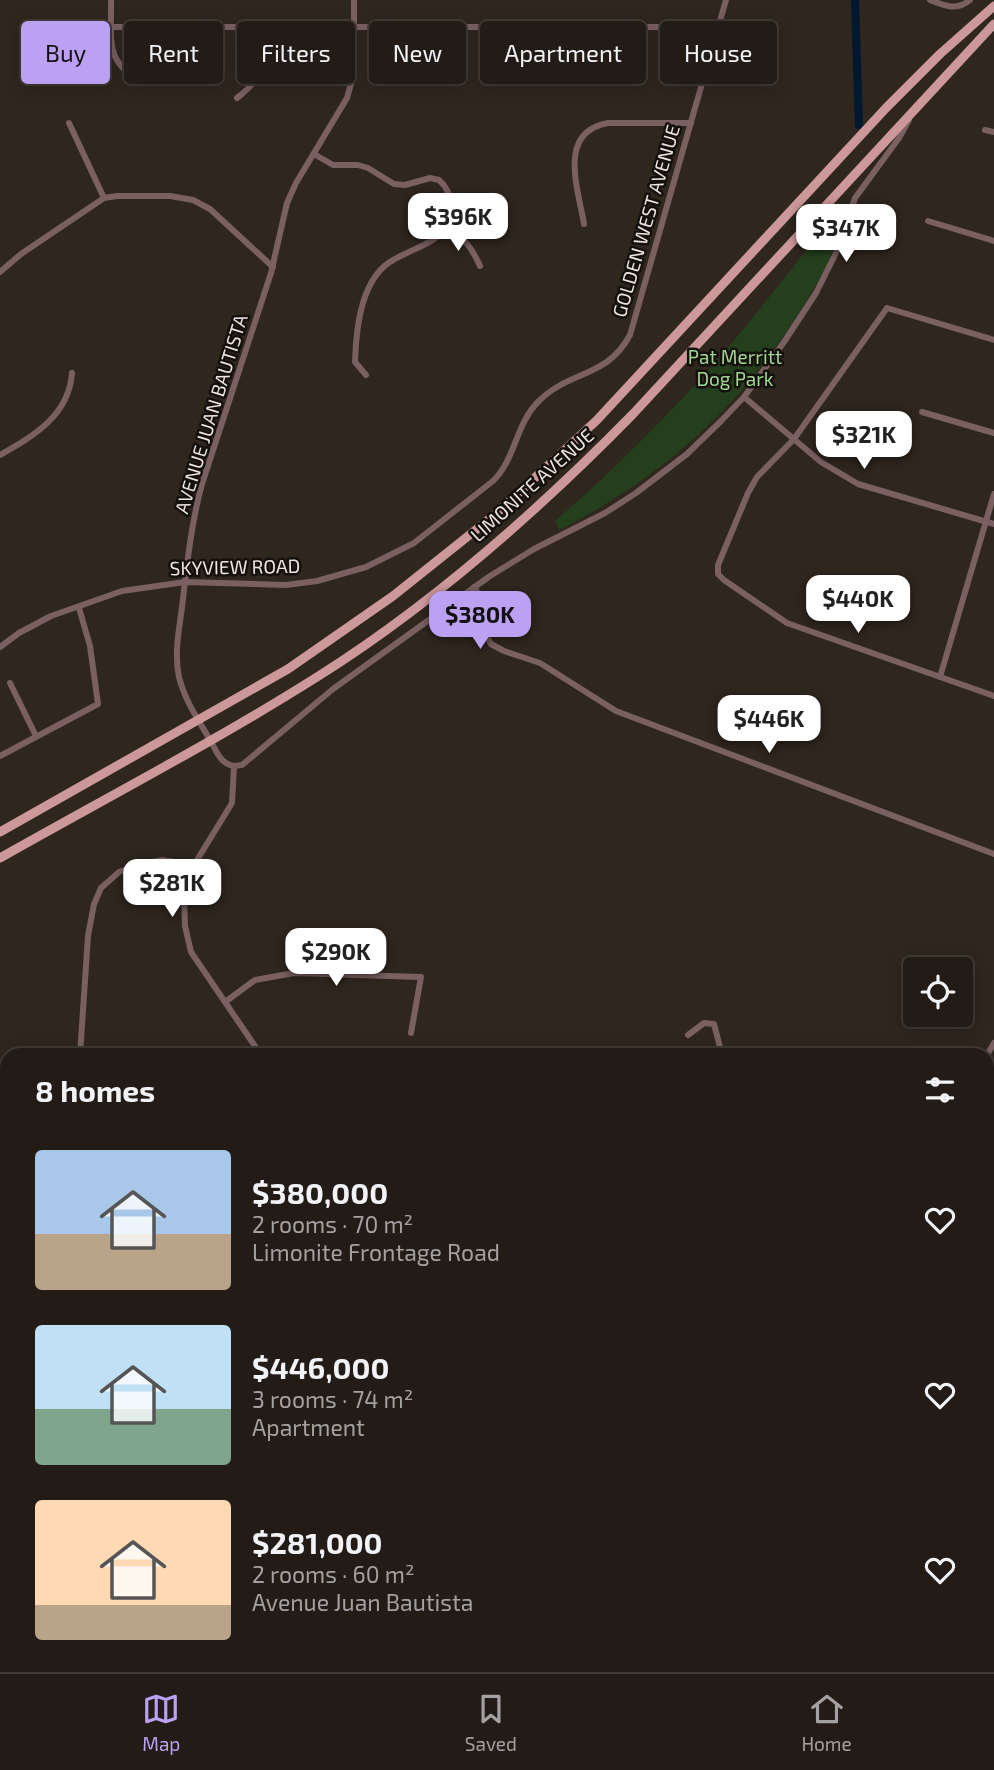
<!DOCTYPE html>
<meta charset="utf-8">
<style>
:root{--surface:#231c16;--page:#2b251f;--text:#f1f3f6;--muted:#a3a1a1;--line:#403a35;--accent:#bca0f2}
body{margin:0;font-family:"Exo 2",sans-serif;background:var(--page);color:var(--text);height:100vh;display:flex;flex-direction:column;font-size:26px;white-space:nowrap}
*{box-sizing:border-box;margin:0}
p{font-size:23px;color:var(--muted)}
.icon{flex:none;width:38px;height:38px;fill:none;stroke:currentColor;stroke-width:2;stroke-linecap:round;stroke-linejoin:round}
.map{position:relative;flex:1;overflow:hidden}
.drawer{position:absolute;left:0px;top:1048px;width:994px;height:625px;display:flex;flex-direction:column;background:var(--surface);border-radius:21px 21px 0 0;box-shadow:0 4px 18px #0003,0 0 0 2px var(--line)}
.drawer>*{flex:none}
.banner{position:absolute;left:21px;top:21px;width:952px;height:63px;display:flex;gap:14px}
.controls{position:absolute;left:903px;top:957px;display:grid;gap:14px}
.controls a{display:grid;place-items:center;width:70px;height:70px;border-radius:7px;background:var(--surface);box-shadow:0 4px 18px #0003,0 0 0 2px var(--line);font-size:35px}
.price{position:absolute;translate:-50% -60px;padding:0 16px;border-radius:14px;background:#fff;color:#222;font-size:23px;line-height:46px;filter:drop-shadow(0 2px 4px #0008)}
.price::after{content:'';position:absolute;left:50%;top:42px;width:21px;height:16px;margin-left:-10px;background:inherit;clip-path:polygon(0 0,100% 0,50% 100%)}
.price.current{background:var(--accent);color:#111}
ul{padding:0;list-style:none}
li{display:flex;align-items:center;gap:21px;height:175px;padding:0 35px}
li span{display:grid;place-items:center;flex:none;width:196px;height:140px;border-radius:7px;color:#555}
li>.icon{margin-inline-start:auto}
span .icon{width:84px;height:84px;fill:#fffc;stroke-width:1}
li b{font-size:30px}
h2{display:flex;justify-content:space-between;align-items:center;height:84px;padding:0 35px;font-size:30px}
.tag{padding:0 24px;border-radius:7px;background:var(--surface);box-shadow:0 4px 18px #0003,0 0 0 2px var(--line);font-size:24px;line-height:63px}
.tag.current{background:var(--accent);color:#111}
.menu{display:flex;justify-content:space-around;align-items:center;height:98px;border-top:2px solid var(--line);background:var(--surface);font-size:19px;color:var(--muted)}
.menu a{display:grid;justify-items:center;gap:4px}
.menu .current{color:var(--accent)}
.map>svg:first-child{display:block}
</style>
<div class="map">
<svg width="994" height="1672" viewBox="0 0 994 1672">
<rect width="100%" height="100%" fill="#2f261e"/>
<g fill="#243f1c">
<path d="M 822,231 L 838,235 C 829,266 812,293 794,320 C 734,414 658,479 559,530 L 555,521 C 608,475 657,427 704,375 C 745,329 783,279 822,231 Z"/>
<path d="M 987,1330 L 994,1333 L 994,1672 L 657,1672 L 663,1666 L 987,1666 Z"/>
<path d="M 7,1627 L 7,1666 L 245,1666 L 237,1672 L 0,1672 L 0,1629 Z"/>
</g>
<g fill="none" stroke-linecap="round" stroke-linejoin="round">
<path stroke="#001830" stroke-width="8" d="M 855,0 L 859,125"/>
<g stroke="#7a6061" stroke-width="6">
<path d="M 111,0 C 112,41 103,60 143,83"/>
<path d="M 930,0 C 945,6 957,11 970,0"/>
<path d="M 112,27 L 688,27 L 716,35"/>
<path d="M 237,98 C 265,77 266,61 266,28"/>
<path d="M 69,123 L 104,198 L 117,196 L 170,196 L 193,200 L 210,209 L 273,267"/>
<path d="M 985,130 L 994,132"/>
<path d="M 314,154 L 333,165 L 358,165 L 368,168 L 394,184 L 405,185 L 430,178 L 439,180 C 454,193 452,211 447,229 C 433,243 413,249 395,259 C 361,276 356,328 355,362 L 366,375"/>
<path d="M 928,221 L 994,241"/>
<path d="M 584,224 C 578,188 557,132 608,123 L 691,123"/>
<path d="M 447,229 C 465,238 472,248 480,266"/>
<path d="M 0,272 L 21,254 L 104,198"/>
<path d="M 994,340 L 887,308 L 794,439 L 757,477 L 748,493 L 718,565 L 718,574 L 724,580 L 787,623 L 994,696"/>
<path d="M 744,397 L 821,462 L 858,484 L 994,524"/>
<path d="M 922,412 L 994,433"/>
<path d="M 0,455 C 33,436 69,416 72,373"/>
<path d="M 474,587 L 485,604 L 486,635 L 491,644 L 504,651 L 540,663 L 616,711 L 994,854"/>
<path d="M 0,647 L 19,633 L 51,616 L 122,591 L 185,582 L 286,585 L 317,581 L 366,567 L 414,543 L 493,481 C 516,459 515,424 539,401 C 570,370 607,378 630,335 L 726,0"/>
<path d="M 940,677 L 994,494"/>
<path d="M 10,683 L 36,736"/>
<path d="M 0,756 L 98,704 L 90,646 L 79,608"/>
<path d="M 234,766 L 242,765 L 333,689 L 490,576 L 534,549 L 605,513 L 636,493 L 687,454 L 721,421 L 744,397 L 784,342 L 816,293 L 836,253 L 855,198 L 899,138 L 909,120"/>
<path d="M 234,766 C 219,763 217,751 210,740 C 198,719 185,701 179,677 C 174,654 179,630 182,607 C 187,565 191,524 202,484 L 271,273 L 287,203 L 296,183 L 347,98 L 354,73 L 354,0"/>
<path d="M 234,766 L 232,803 L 194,865 L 184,898 L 185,926 L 191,952 L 261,1055"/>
<path d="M 225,1002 L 255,980 L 294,973 L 421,977 L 411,1033"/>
<path d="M 688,1035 L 704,1023 L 714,1024 L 722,1055"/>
<path d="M 80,1055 L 88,936 L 94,904 L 101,888 L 119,872 L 138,865 L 162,860 L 194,865"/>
<path d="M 987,1055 L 994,1043"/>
<path d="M 0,1159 L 7,1164"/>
<path d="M 0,1321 L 7,1326"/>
<path d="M 0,1480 L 7,1477"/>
<path d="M 0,1572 L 7,1571"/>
<path d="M 456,1666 L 461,1672"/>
<path d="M 642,1672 L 648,1666"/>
</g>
<g stroke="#cd989a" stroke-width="9">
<path d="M 0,832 L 288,669 L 393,596 L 497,513 L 597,420 L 886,108 L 940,54 L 994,6"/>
<path d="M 0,858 C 106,798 214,742 317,677 C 433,604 538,511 633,414 L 994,24"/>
</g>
</g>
<g text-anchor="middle" stroke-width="5" stroke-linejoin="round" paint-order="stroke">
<g font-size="19" fill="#ece5e0" stroke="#14100c">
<text transform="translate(646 221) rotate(-74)" y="7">GOLDEN WEST AVENUE</text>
<text transform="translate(211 414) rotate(-73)" y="7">AVENUE JUAN BAUTISTA</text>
<text transform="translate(532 485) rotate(-42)" y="7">LIMONITE AVENUE</text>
<text transform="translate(235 567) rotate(-1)" y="7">SKYVIEW ROAD</text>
</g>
<g font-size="19" fill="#a3d694" stroke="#14100c">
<text x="735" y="364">Pat Merritt<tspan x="735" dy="22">Dog Park</tspan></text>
</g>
</g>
</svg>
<div class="controls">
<a><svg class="icon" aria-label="locate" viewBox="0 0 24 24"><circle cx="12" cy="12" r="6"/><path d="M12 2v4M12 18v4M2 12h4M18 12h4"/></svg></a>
</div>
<b class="price" style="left:458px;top:253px">$396K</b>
<b class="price" style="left:846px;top:264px">$347K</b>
<b class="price" style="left:864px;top:471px">$321K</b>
<b class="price" style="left:858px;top:635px">$440K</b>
<b class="price current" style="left:480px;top:651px">$380K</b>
<b class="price" style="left:769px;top:755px">$446K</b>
<b class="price" style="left:172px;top:919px">$281K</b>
<b class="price" style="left:336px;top:988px">$290K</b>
<div class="banner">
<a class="tag current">Buy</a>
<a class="tag">Rent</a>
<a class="tag">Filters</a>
<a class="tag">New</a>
<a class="tag">Apartment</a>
<a class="tag">House</a>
</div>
<section class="drawer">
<h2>8 homes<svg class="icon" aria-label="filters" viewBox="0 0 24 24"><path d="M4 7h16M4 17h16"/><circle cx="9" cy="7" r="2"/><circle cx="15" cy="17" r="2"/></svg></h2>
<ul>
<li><span style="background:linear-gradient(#a9c7e8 60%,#b9a48a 0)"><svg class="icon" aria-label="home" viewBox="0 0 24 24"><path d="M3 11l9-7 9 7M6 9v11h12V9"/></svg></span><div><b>$380,000</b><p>2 rooms · 70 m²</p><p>Limonite Frontage Road</p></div><svg class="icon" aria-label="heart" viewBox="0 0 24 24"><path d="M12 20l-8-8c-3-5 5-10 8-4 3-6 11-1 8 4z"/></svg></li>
<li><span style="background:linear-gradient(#bfe0f5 60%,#7fa58c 0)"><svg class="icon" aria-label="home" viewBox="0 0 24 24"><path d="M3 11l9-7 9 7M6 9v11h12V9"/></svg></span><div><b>$446,000</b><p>3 rooms · 74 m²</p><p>Apartment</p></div><svg class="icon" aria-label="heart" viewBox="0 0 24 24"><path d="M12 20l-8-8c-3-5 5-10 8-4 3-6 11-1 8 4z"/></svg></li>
<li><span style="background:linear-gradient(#ffd9b3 75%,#b9a48a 0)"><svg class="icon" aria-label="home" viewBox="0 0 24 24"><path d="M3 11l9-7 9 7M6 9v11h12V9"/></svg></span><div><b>$281,000</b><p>2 rooms · 60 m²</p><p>Avenue Juan Bautista</p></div><svg class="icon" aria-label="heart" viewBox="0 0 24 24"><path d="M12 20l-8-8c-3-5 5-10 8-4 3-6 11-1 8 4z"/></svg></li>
</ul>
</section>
</div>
<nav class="menu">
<a class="current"><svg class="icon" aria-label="map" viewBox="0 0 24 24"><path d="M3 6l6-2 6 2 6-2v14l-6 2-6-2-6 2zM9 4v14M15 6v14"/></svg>Map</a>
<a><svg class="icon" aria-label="saved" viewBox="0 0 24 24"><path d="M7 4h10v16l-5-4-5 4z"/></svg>Saved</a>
<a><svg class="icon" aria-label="home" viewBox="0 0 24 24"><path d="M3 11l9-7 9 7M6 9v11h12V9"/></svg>Home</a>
</nav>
